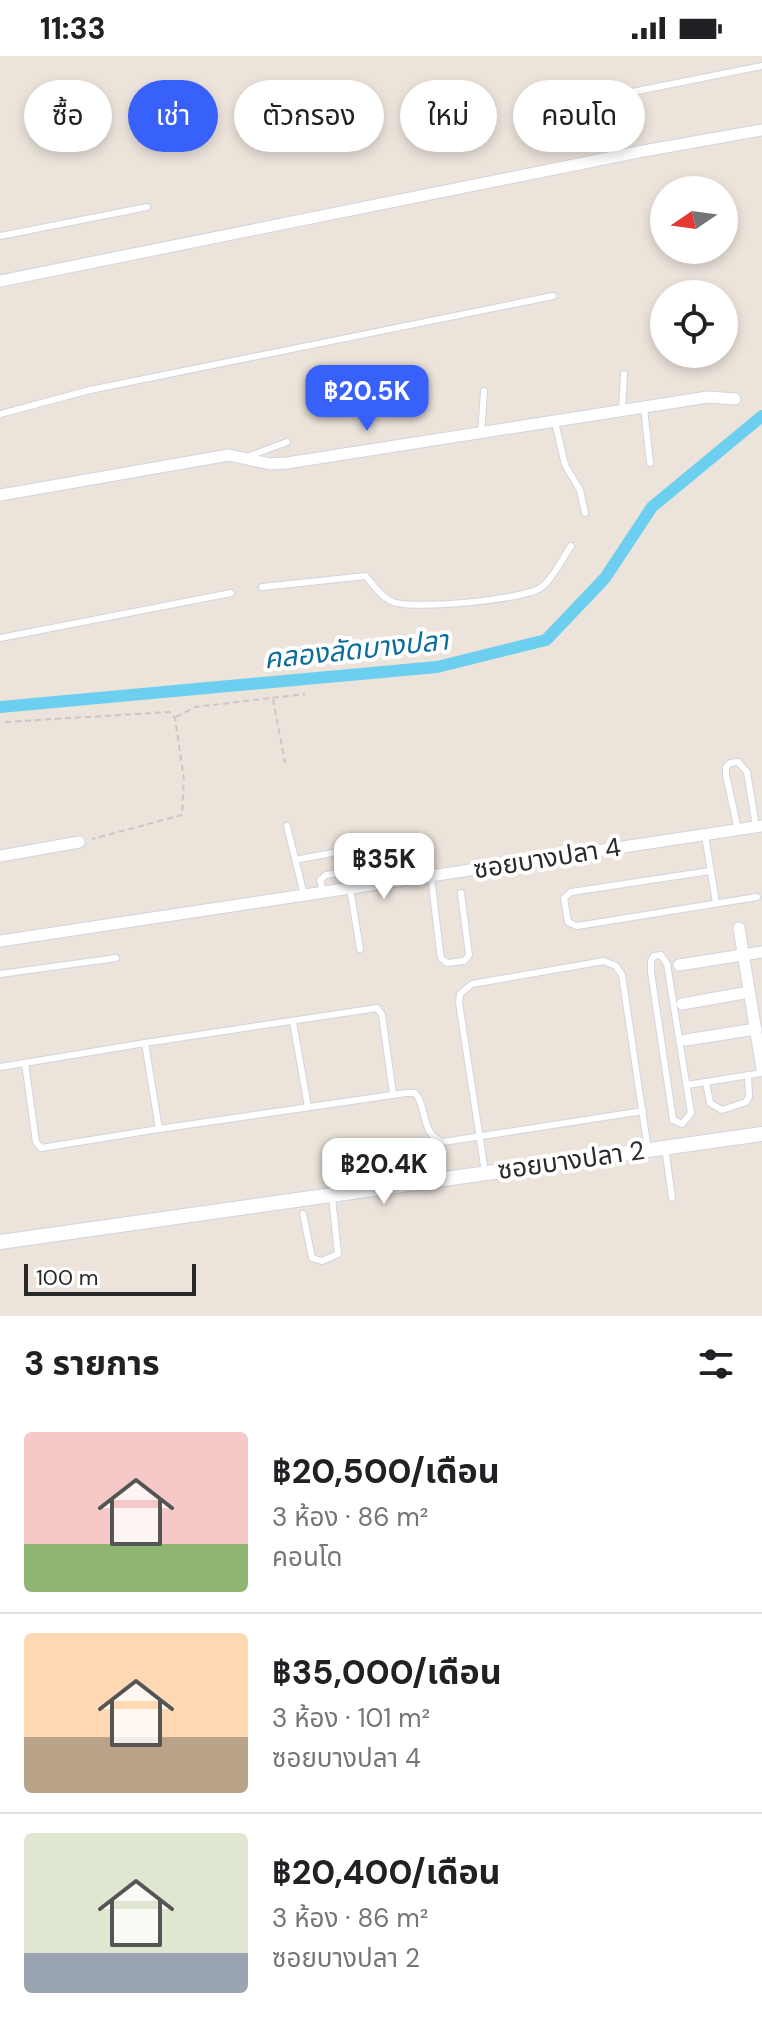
<!DOCTYPE html>
<html lang="th">
<meta charset="utf-8">
<style>
:root{--surface:#fff;--page:#f6f6f6;--text:#202124;--muted:#757577;--line:#e0e0e0;--accent:#3860fb}
body{margin:0;font-family:"DM Sans","Noto Sans Thai",sans-serif;background:var(--page);color:var(--text);height:100vh;display:flex;flex-direction:column;font-size:30px;white-space:nowrap}
*{box-sizing:border-box;margin:0}
p{font-size:26px;color:var(--muted)}
.icon{flex:none;width:44px;height:44px;fill:none;stroke:currentColor;stroke-width:2;stroke-linecap:round;stroke-linejoin:round}
.map{position:relative;height:1260px;overflow:hidden}
.side{display:flex;flex-direction:column;background:var(--surface);flex:1}
.side>*{flex:none}
.hud{position:absolute;left:24px;top:24px;width:714px;height:72px;display:flex;gap:16px}
.needle{width:52px;rotate:257deg}
.fabs{position:absolute;left:650px;top:120px;display:grid;gap:16px}
.fabs a{display:grid;place-items:center;width:88px;height:88px;border-radius:50%;background:var(--surface);box-shadow:0 4px 12px #0003;font-size:40px}
.scale{position:absolute;left:24px;bottom:20px;width:172px;box-sizing:border-box;padding-left:8px;border:4px solid #292929;border-top:0;font-size:22px;line-height:28px;white-space:nowrap;color:#292929;-webkit-text-stroke:6px #fff;paint-order:stroke}
.price{position:absolute;translate:-50% -68px;padding:0 18px;border-radius:16px;background:#fff;color:#222;font-size:26px;line-height:52px;filter:drop-shadow(0 2px 4px #0008)}
.price::after{content:'';position:absolute;left:50%;top:48px;width:24px;height:18px;margin-left:-12px;background:inherit;clip-path:polygon(0 0,100% 0,50% 100%)}
.price.on{background:var(--accent);color:#fff}
ul{padding:0;list-style:none}
li{display:flex;align-items:center;gap:24px;height:200px;padding:0 24px}
li+li{border-top:2px solid var(--line)}
li span{display:grid;place-items:center;flex:none;width:224px;height:160px;border-radius:8px;color:#555}
li>.icon{margin-inline-start:auto}
span .icon{width:96px;height:96px;fill:#fffc;stroke-width:1}
li b{font-size:34px}
h2{display:flex;justify-content:space-between;align-items:center;height:96px;padding:0 24px;font-size:34px}
.tag{padding:0 28px;border-radius:36px;background:var(--surface);box-shadow:0 4px 12px #0003;font-size:28px;line-height:72px}
.tag.on{background:var(--accent);color:#fff}
.status{display:flex;justify-content:space-between;align-items:center;height:56px;padding:0 40px;background:var(--surface);direction:ltr}
.status svg{height:22px;fill:currentColor}
.map>svg:first-child{display:block}
</style>
<div class="status"><b>11:33</b><svg viewBox="0 0 49 12"><path d="M0 12V9h3v3zM5 12V6h3v6zM10 12V3h3v9zM15 12V0h3v12zM26 1h20v11H26zM47 4h2v5h-2z"/></svg></div>
<div class="map">
<svg width="762" height="1260" viewBox="0 0 762 1260">
<rect width="100%" height="100%" fill="#ece4db"/>
<g fill="none" stroke-linecap="round" stroke-linejoin="round">
<path stroke="#6ccfef" stroke-width="12" d="M 0,651 L 437,611 L 546,584 L 605,522 L 652,451 L 762,360"/>
<defs>
<g id="service">
<path d="M 627,37 L 762,10"/>
<path d="M 0,180 L 147,151"/>
<path d="M 644,352 L 650,407"/>
<path d="M 622,355 L 624,318"/>
<path d="M 0,358 L 90,334 L 553,240"/>
<path d="M 555,366 L 565,409 L 580,434 L 585,457"/>
<path d="M 481,378 L 484,335"/>
<path d="M 247,401 L 287,386"/>
<path d="M 262,531 L 366,520 C 374,530 381,541 393,546 C 414,554 525,544 542,531 C 554,521 562,503 571,490"/>
<path d="M 0,582 L 231,537"/>
<path d="M 287,770 L 304,839"/>
<path d="M 738,774 L 726,719 L 726,711 L 730,707 L 738,706 L 747,716 L 756,771"/>
<path d="M 705,779 L 716,847"/>
<path d="M 295,804 L 358,792"/>
<path d="M 710,815 L 571,836 L 564,842 L 568,866 L 577,870 L 757,841"/>
<path d="M 431,820 L 440,896 L 441,902 L 447,907 L 464,905 L 469,899 L 461,837"/>
<path d="M 350,832 L 360,893"/>
<path d="M 323,836 L 320,824 L 326,819 L 408,807"/>
<path d="M 661,899 L 667,908 L 691,1057 L 682,1068 L 673,1064 L 672,1057 L 651,916 L 651,905 L 654,900 Z"/>
<path d="M 0,918 L 116,902"/>
<path d="M 293,966 L 308,1051"/>
<path d="M 145,987 L 377,952 L 382,959 L 393,1038"/>
<path d="M 25,1007 L 36,1086 L 41,1092 L 159,1073"/>
<path d="M 0,1011 L 145,987 L 159,1073 L 406,1037 L 415,1037 L 418,1041 C 427,1058 422,1078 443,1086 L 643,1055"/>
<path d="M 706,1026 L 710,1047 L 722,1054 L 746,1046 L 749,1041 L 748,1019"/>
<path d="M 687,1029 L 762,1017"/>
<path d="M 665,1091 L 672,1142"/>
<path d="M 485,1116 L 459,947 L 460,938 L 472,928 L 604,905 L 616,910 L 622,919 L 648,1094"/>
<path d="M 303,1158 L 312,1202 L 322,1205 L 338,1198 L 332,1141"/>
</g>
<g id="minor">
<path d="M 0,225 L 638,96 L 762,74"/>
<path d="M 0,439 L 229,399 L 270,408 L 287,407 L 708,341 L 735,343"/>
<path d="M 0,800 L 79,786"/>
<path d="M 739,872 L 762,1013"/>
<path d="M 0,885 L 762,770"/>
<path d="M 679,909 L 762,896"/>
<path d="M 682,948 L 749,936"/>
<path d="M 686,984 L 756,973"/>
</g>
<path id="tertiary" d="M 0,1186 L 762,1078"/>
</defs>
<use href="#service" stroke="#d0d4e2" stroke-width="8"/>
<use href="#minor" stroke="#d0d4e2" stroke-width="13"/>
<use href="#tertiary" stroke="#d0d4e2" stroke-width="16"/>
<g stroke="#c7c7c7" stroke-width="2" stroke-dasharray="6 4" stroke-linecap="butt">
<path d="M 273,643 L 285,707"/>
<path d="M 176,661 L 195,651 L 305,638"/>
<path d="M 5,666 L 169,656 L 175,662 L 184,724 L 182,759 L 92,783"/>
</g>
<use href="#service" stroke="#fff" stroke-width="6"/>
<use href="#minor" stroke="#fff" stroke-width="11"/>
<use href="#tertiary" stroke="#fff" stroke-width="14"/>
</g>
<g text-anchor="middle" stroke-width="8" stroke-linejoin="round" paint-order="stroke">
<g font-size="26" fill="#292929" stroke="#fff">
<text transform="translate(547 802) rotate(-9)" y="9">ซอยบางปลา 4</text>
<text transform="translate(571 1104) rotate(-8)" y="9">ซอยบางปลา 2</text>
</g>
<g font-size="28" font-style="italic" fill="#0c6c9a" stroke="#fff">
<text transform="translate(356 593) rotate(-6)" y="10">คลองลัดบางปลา</text>
</g>
</g>
</svg>
<div class="fabs">
<a><svg class="needle" viewBox="-14 -14 28 28"><path d="M0-13l5 13h-10z" fill="#e53935"/><path d="M0 13l5-13h-10z" fill="#757577"/></svg></a>
<a><svg class="icon" aria-label="locate" viewBox="0 0 24 24"><circle cx="12" cy="12" r="6"/><path d="M12 2v4M12 18v4M2 12h4M18 12h4"/></svg></a>
</div>
<div class="scale">100 m</div>
<b class="price on" style="left:367px;top:377px">฿20.5K</b>
<b class="price" style="left:384px;top:845px">฿35K</b>
<b class="price" style="left:384px;top:1150px">฿20.4K</b>
<div class="hud">
<a class="tag">ซื้อ</a>
<a class="tag on">เช่า</a>
<a class="tag">ตัวกรอง</a>
<a class="tag">ใหม่</a>
<a class="tag">คอนโด</a>
</div>
</div>
<section class="side">
<h2>3 รายการ<svg class="icon" aria-label="filters" viewBox="0 0 24 24"><path d="M4 7h16M4 17h16"/><circle cx="9" cy="7" r="2"/><circle cx="15" cy="17" r="2"/></svg></h2>
<ul>
<li><span style="background:linear-gradient(#f6c9c9 70%,#8fb573 0)"><svg class="icon" aria-label="home" viewBox="0 0 24 24"><path d="M3 11l9-7 9 7M6 9v11h12V9"/></svg></span><div><b>฿20,500/เดือน</b><p>3 ห้อง · 86 m²</p><p>คอนโด</p></div></li>
<li><span style="background:linear-gradient(#ffd9b3 65%,#b9a48a 0)"><svg class="icon" aria-label="home" viewBox="0 0 24 24"><path d="M3 11l9-7 9 7M6 9v11h12V9"/></svg></span><div><b>฿35,000/เดือน</b><p>3 ห้อง · 101 m²</p><p>ซอยบางปลา 4</p></div></li>
<li><span style="background:linear-gradient(#dfe7d0 75%,#9aa5b1 0)"><svg class="icon" aria-label="home" viewBox="0 0 24 24"><path d="M3 11l9-7 9 7M6 9v11h12V9"/></svg></span><div><b>฿20,400/เดือน</b><p>3 ห้อง · 86 m²</p><p>ซอยบางปลา 2</p></div></li>
</ul>
</section>
